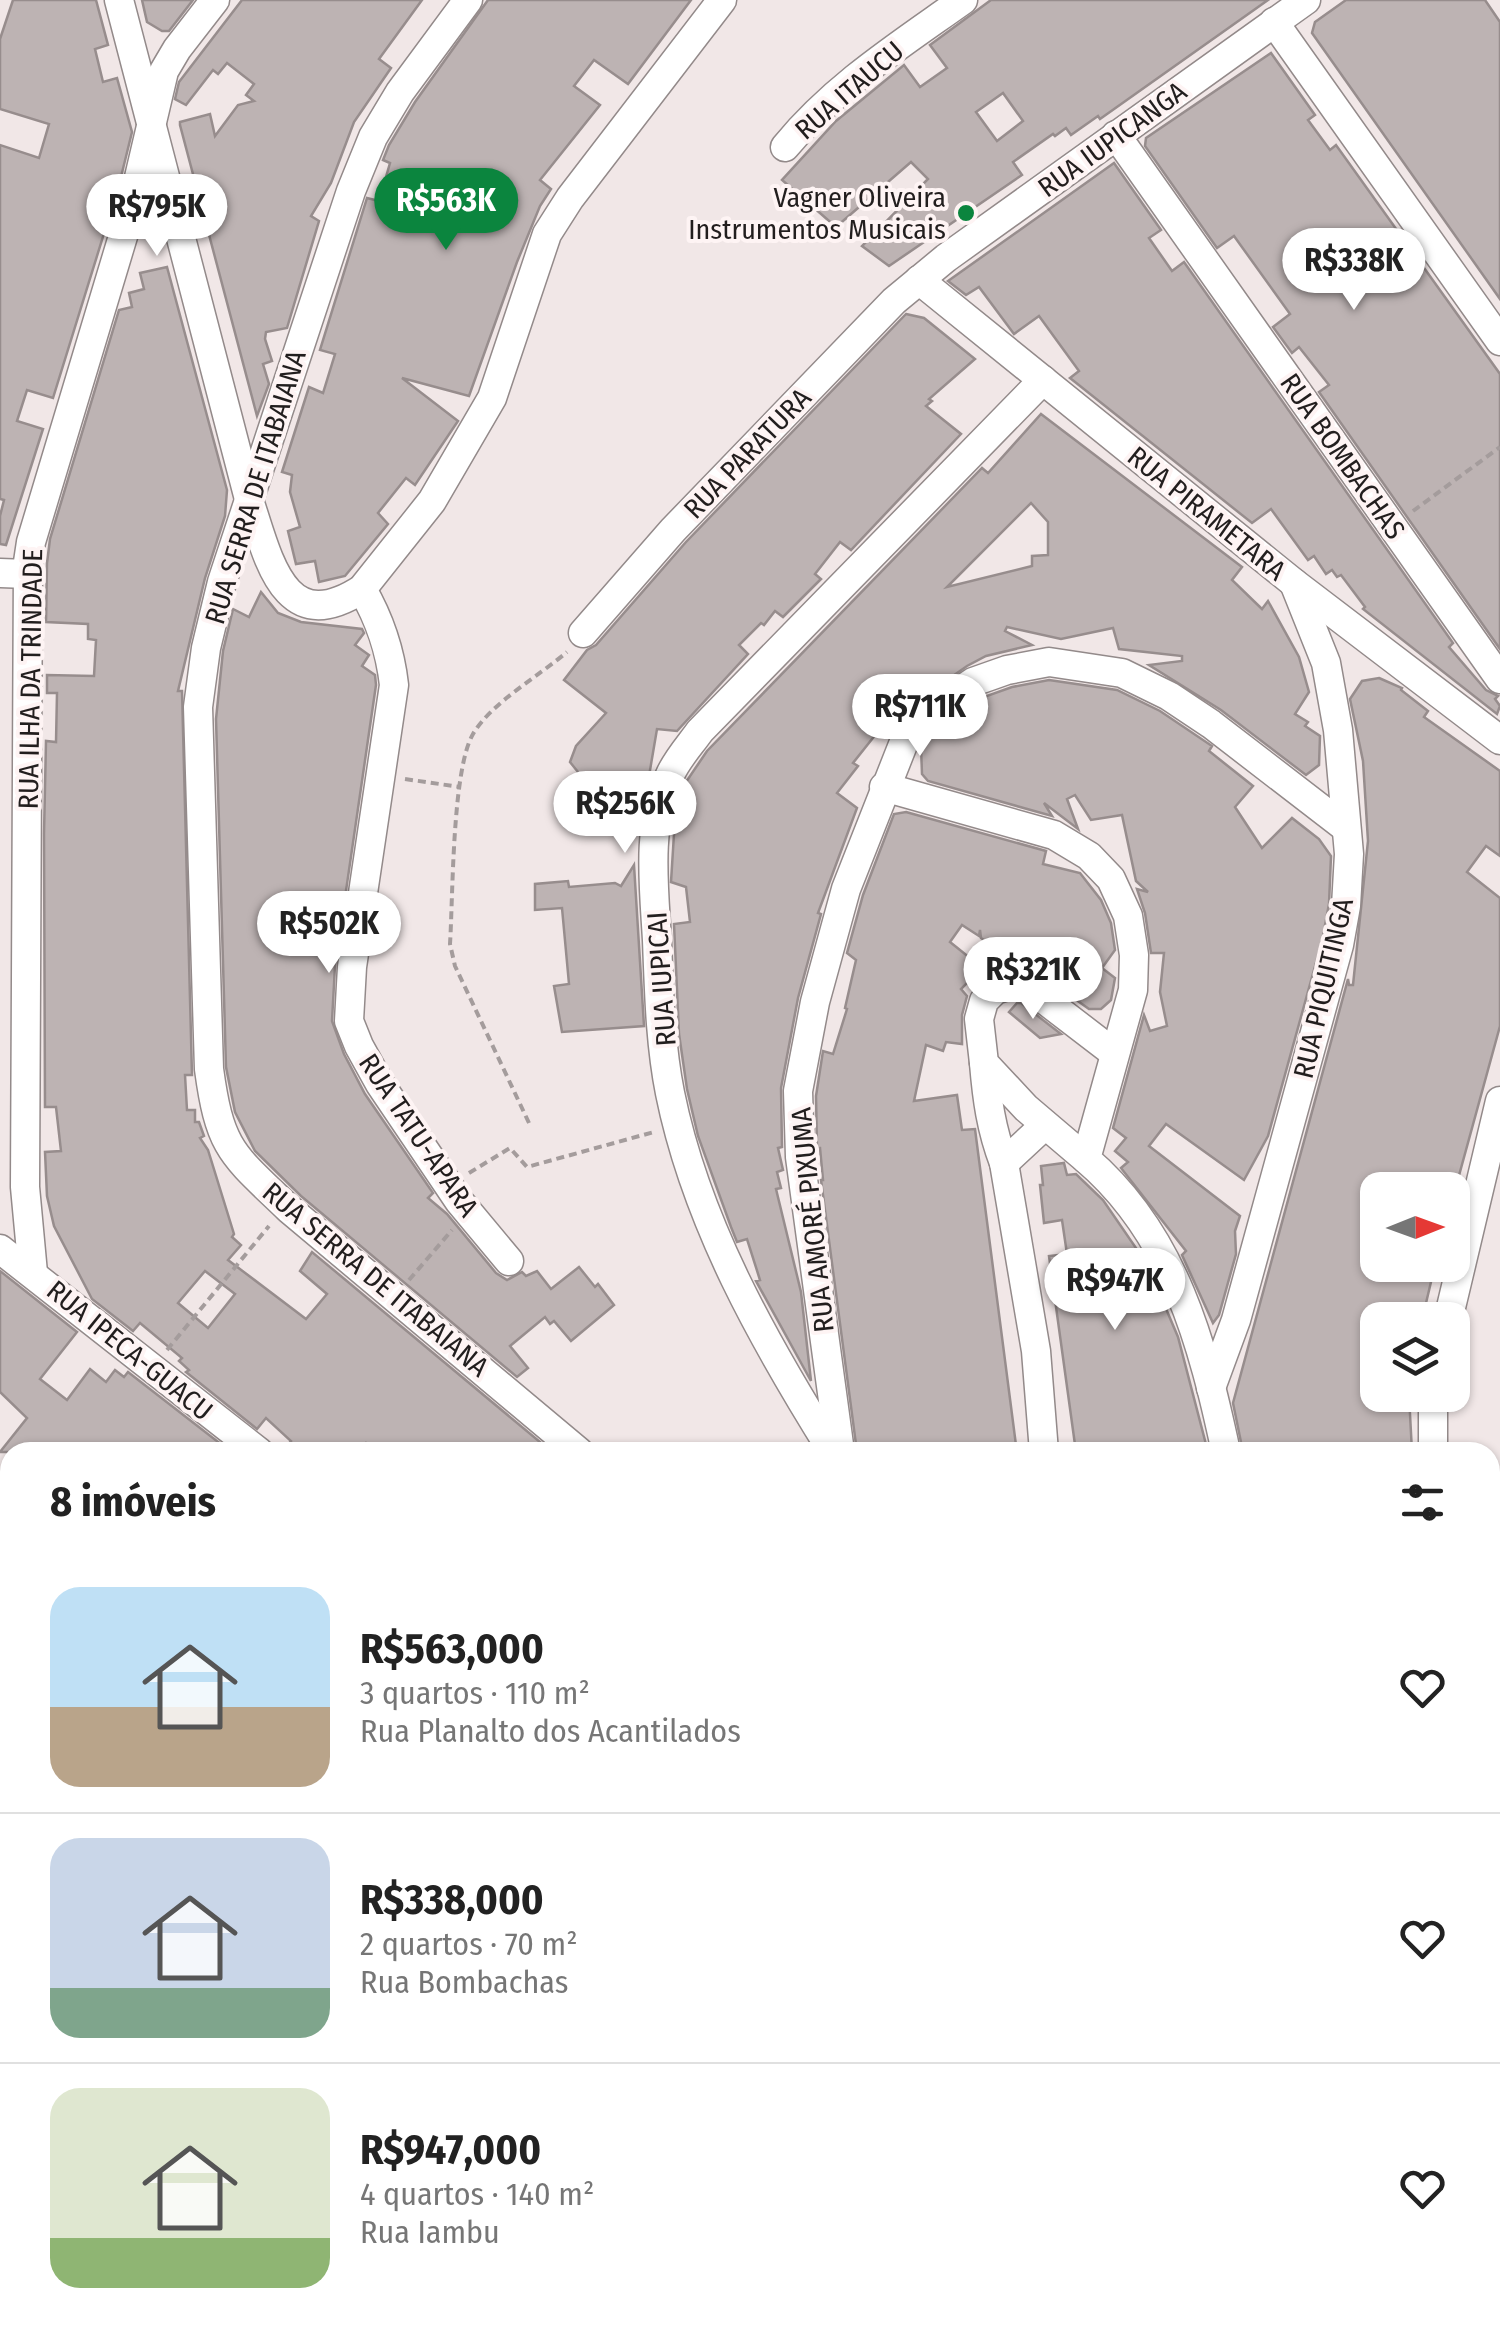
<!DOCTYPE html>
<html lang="pt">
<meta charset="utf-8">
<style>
:root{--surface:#fff;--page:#f2f2f2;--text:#222;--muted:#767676;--line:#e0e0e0;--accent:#0b853e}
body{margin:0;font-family:"Fira Sans Condensed",sans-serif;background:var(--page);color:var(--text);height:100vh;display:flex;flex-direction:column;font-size:38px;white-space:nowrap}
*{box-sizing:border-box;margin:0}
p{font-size:32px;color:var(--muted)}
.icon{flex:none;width:55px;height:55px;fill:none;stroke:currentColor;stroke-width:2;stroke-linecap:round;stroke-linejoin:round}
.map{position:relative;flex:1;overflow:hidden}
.sheet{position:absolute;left:0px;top:1442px;width:1500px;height:892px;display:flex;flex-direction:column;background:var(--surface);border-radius:30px 30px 0 0;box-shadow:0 2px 8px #0004}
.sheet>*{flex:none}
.needle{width:65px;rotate:89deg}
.tools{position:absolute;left:1360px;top:1172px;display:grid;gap:20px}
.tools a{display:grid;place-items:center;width:110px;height:110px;border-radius:20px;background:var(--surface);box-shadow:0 2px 8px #0004;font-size:50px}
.price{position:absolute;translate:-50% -85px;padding:0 22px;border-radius:35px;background:#fff;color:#222;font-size:32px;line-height:65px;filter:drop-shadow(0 2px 5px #0008)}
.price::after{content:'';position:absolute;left:50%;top:60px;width:30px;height:22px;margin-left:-15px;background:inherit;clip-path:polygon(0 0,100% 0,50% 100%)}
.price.current{background:var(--accent);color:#fff}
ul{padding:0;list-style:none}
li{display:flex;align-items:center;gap:30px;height:250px;padding:0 50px}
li+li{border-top:2px solid var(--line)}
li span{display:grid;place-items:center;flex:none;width:280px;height:200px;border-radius:30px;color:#555}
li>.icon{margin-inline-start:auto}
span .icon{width:120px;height:120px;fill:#fffc;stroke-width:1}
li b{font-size:42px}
h2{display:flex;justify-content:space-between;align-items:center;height:120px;padding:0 50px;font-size:42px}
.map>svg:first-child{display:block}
</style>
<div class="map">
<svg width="1500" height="2334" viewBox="0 0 1500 2334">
<rect width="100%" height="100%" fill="#f1e7e7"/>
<g fill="#bdb3b3" stroke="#978d8d" stroke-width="2.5" fill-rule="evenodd">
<path d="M 13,0 L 96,0 L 108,45 L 95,49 L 103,82 L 117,78 L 132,132 L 119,185 L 53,398 L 27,390 L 17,421 L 43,429 L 6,545 L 0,544 L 0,516 L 4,500 L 0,499 L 0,145 L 39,158 L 49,124 L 0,109 L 0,39 Z"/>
<path d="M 142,0 L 193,0 L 169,31 L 162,31 L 147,22 Z"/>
<path d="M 242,0 L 422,0 L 379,59 L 391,68 L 354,122 L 331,183 L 311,216 L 319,221 L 287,328 L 266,332 L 265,339 L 272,361 L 263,364 L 269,384 L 257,416 L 180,125 L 180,122 L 210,114 L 215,136 L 238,105 L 254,101 L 246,95 L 254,84 L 227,63 L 218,74 L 213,70 L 186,105 L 175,99 L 179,82 Z"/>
<path d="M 488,0 L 691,0 L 628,84 L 594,60 L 574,86 L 600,105 L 540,180 L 551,189 L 540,206 L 517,262 L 469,396 L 402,378 L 458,421 L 415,485 L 406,478 L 378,513 L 388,524 L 345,576 L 319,582 L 315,561 L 296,564 L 288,531 L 300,527 L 290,492 L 292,475 L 282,472 L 309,387 L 323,393 L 335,354 L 320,350 L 367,198 L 379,201 L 390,163 L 383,160 L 389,145 L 415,102 Z"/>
<path d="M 991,0 L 1268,0 L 1100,119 L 1098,116 L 1071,135 L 1066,128 L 1055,136 L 1053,134 L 1013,162 L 1022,175 L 889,266 L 862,246 L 928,179 L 911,162 L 836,227 L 782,180 L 836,121 L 904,65 L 920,87 L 947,68 L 930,45 ZM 1003,93 L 1023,121 L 997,141 L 976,112 Z"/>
<path d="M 1346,0 L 1485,0 L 1500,22 L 1500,299 L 1312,33 L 1315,22 Z"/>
<path d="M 1271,53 L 1315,115 L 1308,120 L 1330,150 L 1336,145 L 1500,374 L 1500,649 L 1319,392 L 1329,385 L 1299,347 L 1292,353 L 1273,327 L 1290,314 L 1234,236 L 1217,248 L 1145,146 L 1146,138 Z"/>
<path d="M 1114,163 L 1161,230 L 1149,238 L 1172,271 L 1184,262 L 1453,643 L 1449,647 L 1486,690 L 1498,696 L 1495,699 L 1500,706 L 1497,714 L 1363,609 L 1365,607 L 1341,575 L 1337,577 L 1332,570 L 1326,574 L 1314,556 L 1308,560 L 1271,509 L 1252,523 L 1070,378 L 1079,371 L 1039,316 L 1014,334 L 979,287 L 966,295 L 948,281 Z"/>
<path d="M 167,267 L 227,490 L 225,516 L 205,578 L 178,691 L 182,691 L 192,1075 L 185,1075 L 187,1110 L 195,1110 L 195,1122 L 199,1122 L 204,1136 L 200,1138 L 208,1150 L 234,1234 L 232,1237 L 241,1245 L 228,1260 L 306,1319 L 327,1294 L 300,1271 L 312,1252 L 552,1452 L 378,1452 L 366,1443 L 358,1452 L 282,1452 L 291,1441 L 266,1418 L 257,1429 L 186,1372 L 189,1370 L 179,1361 L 182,1358 L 140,1323 L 133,1331 L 92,1299 L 54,1226 L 47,1196 L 45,1152 L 61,1151 L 56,1107 L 45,1107 L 44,834 L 46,741 L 56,742 L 57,693 L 47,693 L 47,675 L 94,676 L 96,640 L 88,639 L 88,624 L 46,622 L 47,563 L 50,539 L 119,310 L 132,307 L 129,293 L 144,289 L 140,273 ZM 205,1271 L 235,1294 L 208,1328 L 178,1303 Z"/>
<path d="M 906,314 L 924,318 L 975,359 L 929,399 L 932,401 L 926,406 L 961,434 L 851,550 L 840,542 L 815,574 L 821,579 L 783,617 L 775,611 L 764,625 L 761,623 L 739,645 L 748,654 L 677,731 L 657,729 L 648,782 L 637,819 L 586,791 L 588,788 L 578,783 L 582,777 L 570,762 L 576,746 L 606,713 L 564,680 L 587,650 L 596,645 L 686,542 Z"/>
<path d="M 1041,414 L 1242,567 L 1232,580 L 1262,609 L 1268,601 L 1299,657 L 1309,692 L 1295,714 L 1308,722 L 1305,726 L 1320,736 L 1319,765 L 1306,775 L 1221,710 L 1149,665 L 1182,661 L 1182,656 L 1119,649 L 1113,628 L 1061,639 L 1007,627 L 1005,631 L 1032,645 L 986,656 L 967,666 L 920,699 L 920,686 L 900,717 L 888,727 L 884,724 L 853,763 L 858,766 L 837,793 L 857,808 L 818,913 L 821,914 L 798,998 L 781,1088 L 782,1147 L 778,1148 L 783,1170 L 777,1172 L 781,1188 L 776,1189 L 801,1292 L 811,1381 L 756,1281 L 760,1280 L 747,1239 L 737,1242 L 731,1227 L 698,1136 L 687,1089 L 679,1034 L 674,924 L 690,922 L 686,887 L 671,882 L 675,818 L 686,782 L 707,751 L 982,468 L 988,473 ZM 1031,503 L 1048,522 L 1048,555 L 1032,556 L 1032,566 L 947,587 Z"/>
<path d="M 261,592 L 278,613 L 301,622 L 362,629 L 364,633 L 355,645 L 369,655 L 362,666 L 375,675 L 376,685 L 335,966 L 332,1021 L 344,1054 L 365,1094 L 433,1193 L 428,1198 L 447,1214 L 496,1273 L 507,1280 L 522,1272 L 526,1276 L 537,1271 L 551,1289 L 579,1267 L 595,1287 L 598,1284 L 614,1305 L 571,1341 L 554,1321 L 550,1324 L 545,1317 L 510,1346 L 528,1368 L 517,1377 L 301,1196 L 255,1151 L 235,1112 L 226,1067 L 216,719 L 223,651 L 233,609 L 249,617 Z"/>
<path d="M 1379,678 L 1402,688 L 1401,690 L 1428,711 L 1424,717 L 1500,771 L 1500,856 L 1486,846 L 1467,872 L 1500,898 L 1500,1026 L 1455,1190 L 1378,1190 L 1378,1265 L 1435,1265 L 1422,1320 L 1378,1320 L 1378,1395 L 1409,1395 L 1412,1452 L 1330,1452 L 1330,1449 L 1243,1452 L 1233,1403 L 1348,979 L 1349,985 L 1353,985 L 1368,841 L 1363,761 L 1350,699 L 1362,681 Z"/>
<path d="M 1049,680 L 1117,690 L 1160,711 L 1212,746 L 1209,751 L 1253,786 L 1235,807 L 1262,848 L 1292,818 L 1319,839 L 1331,856 L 1329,904 L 1322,941 L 1268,1136 L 1244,1180 L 1166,1124 L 1149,1146 L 1240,1216 L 1235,1231 L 1236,1254 L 1219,1315 L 1213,1323 L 1182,1255 L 1186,1251 L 1121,1168 L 1128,1162 L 1115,1151 L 1126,1138 L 1113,1128 L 1144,1015 L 1150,1031 L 1167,1026 L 1160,992 L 1164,953 L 1151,953 L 1145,913 L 1137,889 L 1148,892 L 1136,881 L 1122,815 L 1091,820 L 1075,795 L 1067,799 L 1078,829 L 1044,803 L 1052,816 L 928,781 L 922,774 L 921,747 L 950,719 L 981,698 L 1012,687 Z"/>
<path d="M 906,812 L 1046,851 L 1043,864 L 1080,873 L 1101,900 L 1111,923 L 1115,950 L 1102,968 L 1115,978 L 1111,1000 L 1101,1009 L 1089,1009 L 1040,974 L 1053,959 L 1026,968 L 981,938 L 980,930 L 979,936 L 962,925 L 950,942 L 975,962 L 973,977 L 961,989 L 967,996 L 962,1015 L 962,1044 L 946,1042 L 943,1051 L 926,1045 L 914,1101 L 957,1095 L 962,1130 L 975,1129 L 1016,1445 L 1005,1446 L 1006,1452 L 857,1452 L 821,1180 L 823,1180 L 820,1148 L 817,1148 L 816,1096 L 823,1051 L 833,1054 L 847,1009 L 845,1008 L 856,960 L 847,953 L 863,895 L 894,814 Z"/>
<path d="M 634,865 L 644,1026 L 562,1032 L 554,986 L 569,984 L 562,908 L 535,910 L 535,884 L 568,881 L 569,887 L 615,883 L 621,886 Z"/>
<path d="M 1017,1003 L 1021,1003 L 1061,1034 L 1040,1038 L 1009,1012 Z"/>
<path d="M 1064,1163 L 1067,1175 L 1076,1174 L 1103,1200 L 1147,1264 L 1178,1337 L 1208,1452 L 1076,1452 L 1049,1256 L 1067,1254 L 1062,1220 L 1044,1223 L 1040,1185 L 1043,1185 L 1041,1166 Z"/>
<path d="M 0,1271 L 77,1332 L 40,1379 L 67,1400 L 90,1369 L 106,1382 L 115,1370 L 124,1377 L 128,1372 L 231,1452 L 0,1452 L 27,1418 L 0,1392 Z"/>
</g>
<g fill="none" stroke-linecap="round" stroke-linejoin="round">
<defs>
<g id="minor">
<path d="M 119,0 L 250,503 C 269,561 285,639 362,589 L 432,501 L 492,398 L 547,234 L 570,198 L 722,0"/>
<path d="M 468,0 L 400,92 L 373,137 L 351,191 L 222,582 L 206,648 L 198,707 L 209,1069 C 220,1150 232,1154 289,1209 L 579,1452"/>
<path d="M 1274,22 L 1500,341"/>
<path d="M 1116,135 L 1500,679"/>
<path d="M 785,147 C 835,86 900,45 963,0"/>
<path d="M 919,280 L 1294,583 L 1500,740"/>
<path d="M 0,573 L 27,574"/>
<path d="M 362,589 C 380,620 390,649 394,685 L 352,967 L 349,1021 L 359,1046 L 380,1084 L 459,1201 L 509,1261"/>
<path d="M 583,633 L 673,530 L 894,301 L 946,258 L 1306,0"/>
<path d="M 884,787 L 1054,835 L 1089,856 L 1111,879 L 1128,916 L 1134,955 L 1133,990 L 1086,1159 C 1174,1234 1203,1344 1226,1452"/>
<path d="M 984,1063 C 987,1099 991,1129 1004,1163 L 1036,1351 L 1044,1452"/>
<path d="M 1086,1159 L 1026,1108 L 984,1063 L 979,1019 L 984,1001 L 995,990 L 1013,984 L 1028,987 L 1114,1053"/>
<path d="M 1004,1163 L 1045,1125"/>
<path d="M 0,1249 L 259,1452"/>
<path d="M 33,1273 L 25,1187 L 28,562 L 31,542 L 133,203 L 164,71 L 177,49 L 215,0"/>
<path d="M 1448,1320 L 1500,1101"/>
<path d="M 1211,1388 L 1236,1320 L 1339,945 L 1346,906 L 1349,854 L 1338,730 L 1326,663 L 1294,583"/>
<path d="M 833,1452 C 764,1342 696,1222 670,1093 C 660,1043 659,991 657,940 C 654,887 646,825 670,775 C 677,759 690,745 700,731 L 1043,380"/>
<path d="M 840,1452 L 800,1157 L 798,1091 L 815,1002 L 846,889 L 906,737 L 939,705 L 973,682 L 1007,670 L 1049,662 L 1122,673 L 1169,696 L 1211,724 L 1346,828"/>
<path d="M 1433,1452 L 1433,1395"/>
<path d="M 0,1525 L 10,1534"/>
<path d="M 0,1801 L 10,1809"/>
<path d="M 0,1895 L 10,1893"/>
<path d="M 1490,1936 L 1500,1924"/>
<path d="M 1490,2069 L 1500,2078"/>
<path d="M 0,2096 L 10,2093"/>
<path d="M 917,2325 L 923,2334"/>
<path d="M 962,2325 L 965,2334"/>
<path d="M 183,2334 L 211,2325"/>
<path d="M 508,2334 L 511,2325"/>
<path d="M 692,2334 L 692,2325"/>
<path d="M 1497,2334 L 1500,2319"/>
</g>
</defs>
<use href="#minor" stroke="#938a8a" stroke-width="31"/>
<g stroke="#a49c9c" stroke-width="4" stroke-dasharray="8 5" stroke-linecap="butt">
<path d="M 1413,511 L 1500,447"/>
<path d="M 405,779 L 460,787"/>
<path d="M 529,1123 L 455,966 L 450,944 C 453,897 452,770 473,734 C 491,703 539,676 567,652"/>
<path d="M 469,1173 L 510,1148 L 527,1167 L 654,1132"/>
<path d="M 409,1280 L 452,1230"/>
<path d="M 167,1350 L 269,1226"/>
</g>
<use href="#minor" stroke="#fff" stroke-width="28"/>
</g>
<circle fill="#0b853e" stroke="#fef4f4" stroke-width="4" cx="966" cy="213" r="10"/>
<g text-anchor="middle" stroke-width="8" stroke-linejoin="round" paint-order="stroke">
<g font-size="28" fill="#221e1e" stroke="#fef4f4">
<text transform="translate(849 90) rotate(-41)" y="10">RUA ITAUCU</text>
<text transform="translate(1112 139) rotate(-36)" y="10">RUA IUPICANGA</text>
<text transform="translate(747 453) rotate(-46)" y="10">RUA PARATURA</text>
<text transform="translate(1343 456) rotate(55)" y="10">RUA BOMBACHAS</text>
<text transform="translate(255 487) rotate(-73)" y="10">RUA SERRA DE ITABAIANA</text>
<text transform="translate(1207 513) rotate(39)" y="10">RUA PIRAMETARA</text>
<text transform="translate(30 679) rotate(-89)" y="10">RUA ILHA DA TRINDADE</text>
<text transform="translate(661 979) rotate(-94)" y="10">RUA IUPICAI</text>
<text transform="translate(1323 988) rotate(-77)" y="10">RUA PIQUITINGA</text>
<text transform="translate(419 1135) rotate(56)" y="10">RUA TATU-APARA</text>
<text transform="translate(812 1220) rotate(-96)" y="10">RUA AMORÉ PIXUMA</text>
<text transform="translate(376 1279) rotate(40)" y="10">RUA SERRA DE ITABAIANA</text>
<text transform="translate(130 1350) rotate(39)" y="10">RUA IPECA-GUACU</text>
</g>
<g font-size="28" fill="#221e1e" stroke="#fef4f4" text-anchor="end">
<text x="946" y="207">Vagner Oliveira<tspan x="946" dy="32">Instrumentos Musicais</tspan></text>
</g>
</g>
</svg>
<div class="tools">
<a><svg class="needle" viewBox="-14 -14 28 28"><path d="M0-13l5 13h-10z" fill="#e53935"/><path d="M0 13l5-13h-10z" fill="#767676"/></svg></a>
<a><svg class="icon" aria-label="layers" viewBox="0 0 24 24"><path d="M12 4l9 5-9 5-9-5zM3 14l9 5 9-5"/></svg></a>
</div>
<b class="price current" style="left:446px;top:253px">R$563K</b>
<b class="price" style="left:157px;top:259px">R$795K</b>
<b class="price" style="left:1354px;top:313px">R$338K</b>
<b class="price" style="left:920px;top:759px">R$711K</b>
<b class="price" style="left:625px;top:856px">R$256K</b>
<b class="price" style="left:329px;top:976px">R$502K</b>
<b class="price" style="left:1033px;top:1022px">R$321K</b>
<b class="price" style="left:1115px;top:1333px">R$947K</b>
<section class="sheet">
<h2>8 imóveis<svg class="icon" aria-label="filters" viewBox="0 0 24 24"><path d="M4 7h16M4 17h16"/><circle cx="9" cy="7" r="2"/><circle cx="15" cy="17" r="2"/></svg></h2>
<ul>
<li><span style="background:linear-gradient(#bfe0f5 60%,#b9a48a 0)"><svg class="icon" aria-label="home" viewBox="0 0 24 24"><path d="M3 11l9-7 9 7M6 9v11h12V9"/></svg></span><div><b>R$563,000</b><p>3 quartos · 110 m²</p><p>Rua Planalto dos Acantilados</p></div><svg class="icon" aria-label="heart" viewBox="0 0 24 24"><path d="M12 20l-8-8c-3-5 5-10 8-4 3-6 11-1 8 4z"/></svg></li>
<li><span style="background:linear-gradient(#c9d6e8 75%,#7fa58c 0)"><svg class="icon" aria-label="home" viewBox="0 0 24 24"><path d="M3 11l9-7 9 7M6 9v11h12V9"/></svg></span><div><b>R$338,000</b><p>2 quartos · 70 m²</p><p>Rua Bombachas</p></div><svg class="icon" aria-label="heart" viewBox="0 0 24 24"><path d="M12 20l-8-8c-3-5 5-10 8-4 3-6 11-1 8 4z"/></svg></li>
<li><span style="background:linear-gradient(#dfe7d0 75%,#8fb573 0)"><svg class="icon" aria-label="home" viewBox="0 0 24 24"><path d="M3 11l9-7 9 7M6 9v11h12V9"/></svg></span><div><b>R$947,000</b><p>4 quartos · 140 m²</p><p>Rua Iambu</p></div><svg class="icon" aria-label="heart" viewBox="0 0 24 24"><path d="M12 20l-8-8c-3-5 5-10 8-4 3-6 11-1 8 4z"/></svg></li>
</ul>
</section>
</div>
